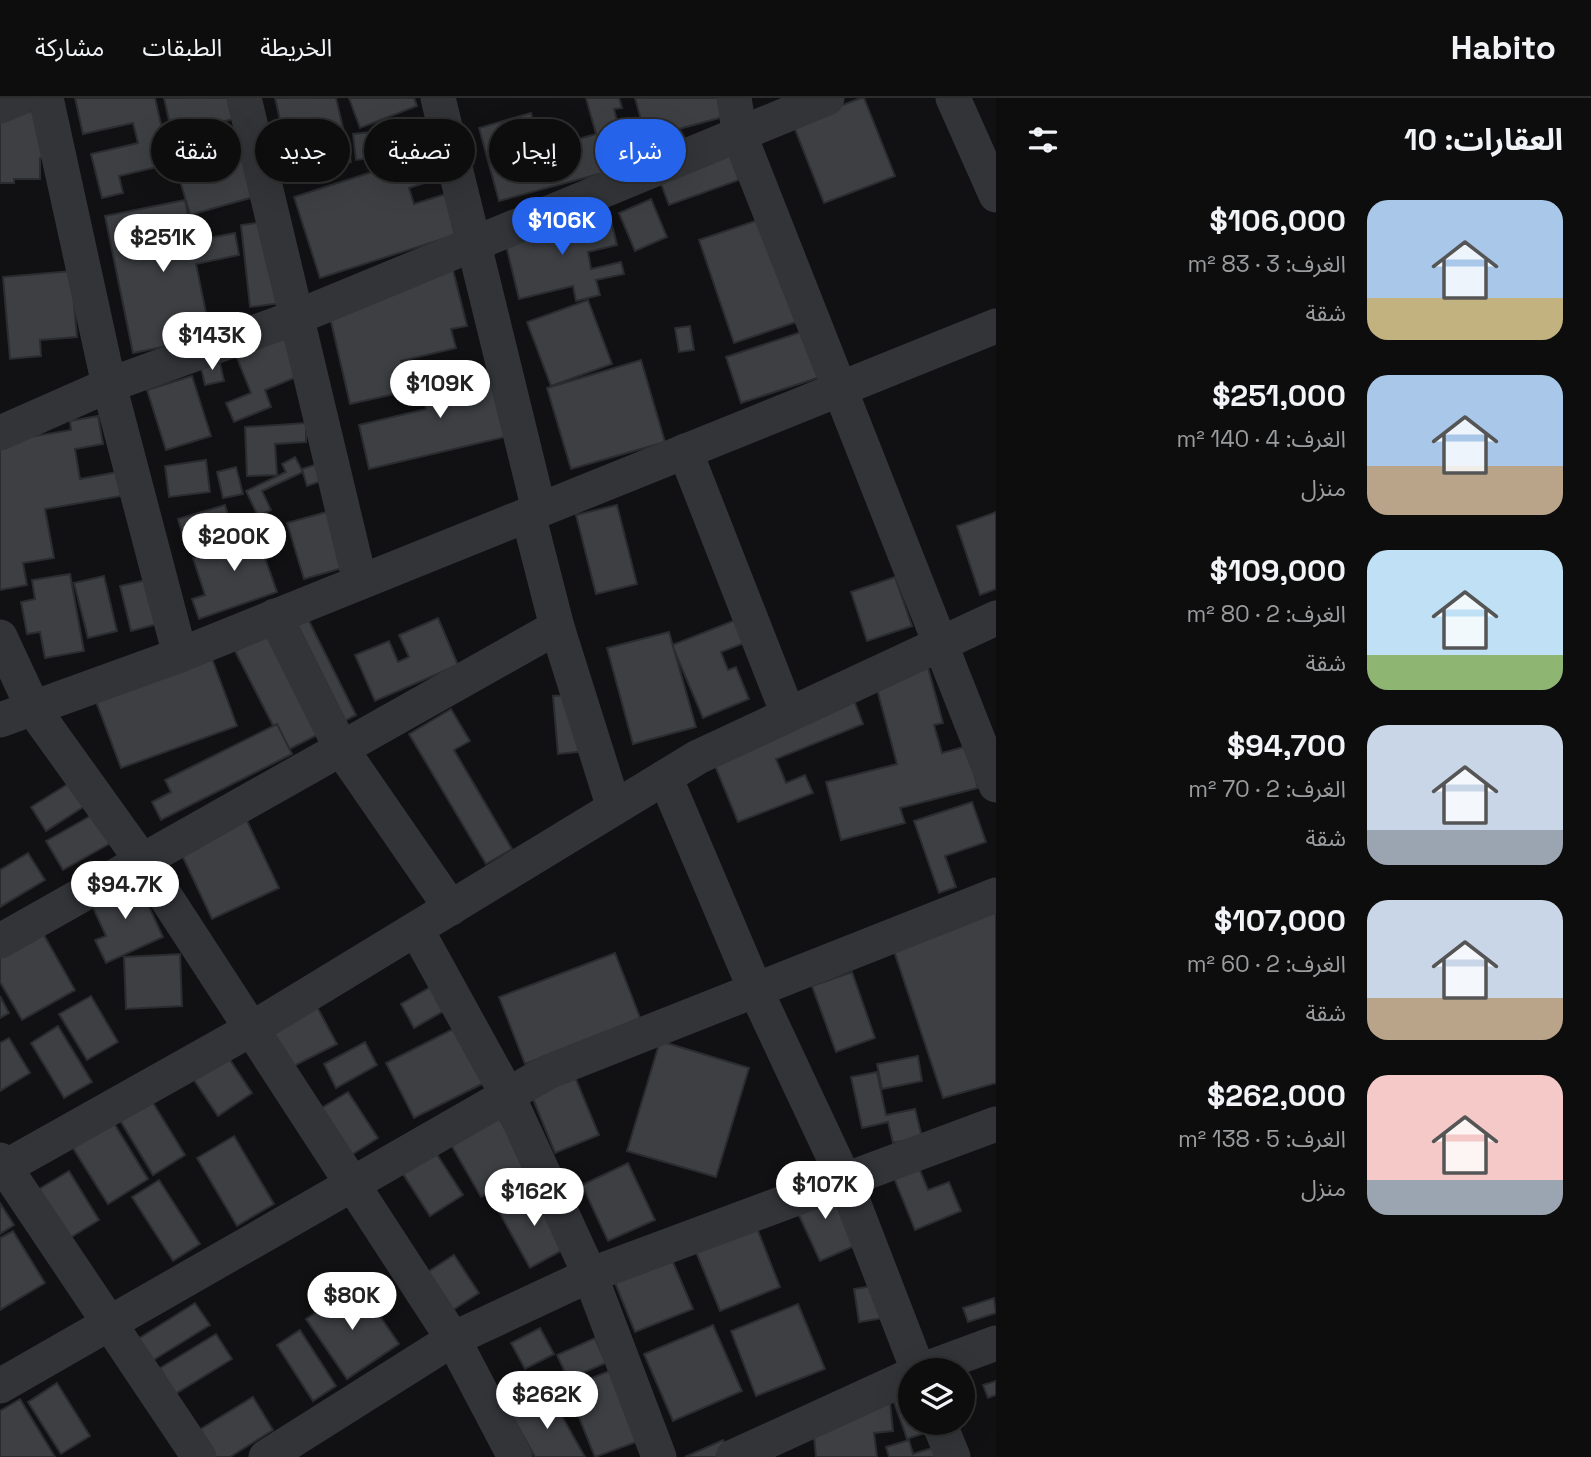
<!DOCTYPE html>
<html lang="ar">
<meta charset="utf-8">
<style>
:root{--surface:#0d0d0e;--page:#161617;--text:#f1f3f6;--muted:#9a9c9e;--line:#2d2d2e;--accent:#2563eb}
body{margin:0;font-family:"Space Grotesk","Noto Sans Arabic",sans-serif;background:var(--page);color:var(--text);direction:rtl;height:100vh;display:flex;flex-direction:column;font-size:26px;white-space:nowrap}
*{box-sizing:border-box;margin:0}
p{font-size:23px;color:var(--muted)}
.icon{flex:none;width:38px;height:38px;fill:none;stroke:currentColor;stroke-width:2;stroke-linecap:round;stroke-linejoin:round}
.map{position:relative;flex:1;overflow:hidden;direction:ltr}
.details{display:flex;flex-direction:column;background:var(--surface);width:595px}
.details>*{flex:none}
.top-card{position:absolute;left:21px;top:21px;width:665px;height:63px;direction:rtl;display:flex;gap:14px}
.fabs{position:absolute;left:898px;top:1260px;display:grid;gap:14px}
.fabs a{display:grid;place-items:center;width:77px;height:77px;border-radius:50%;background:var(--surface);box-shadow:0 7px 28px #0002,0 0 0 2px var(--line);font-size:35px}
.price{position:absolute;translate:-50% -60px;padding:0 16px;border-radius:24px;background:#fff;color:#222;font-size:23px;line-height:46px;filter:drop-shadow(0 2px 4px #0008)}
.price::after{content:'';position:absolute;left:50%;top:42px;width:21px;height:16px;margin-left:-10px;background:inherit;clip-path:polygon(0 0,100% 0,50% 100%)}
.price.on{background:var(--accent);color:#fff}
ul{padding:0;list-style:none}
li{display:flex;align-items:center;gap:21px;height:175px;padding:0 28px}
li span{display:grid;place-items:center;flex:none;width:196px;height:140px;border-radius:21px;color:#555}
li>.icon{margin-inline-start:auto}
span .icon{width:84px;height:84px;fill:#fffc;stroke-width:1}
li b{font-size:30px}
h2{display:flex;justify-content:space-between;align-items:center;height:84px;padding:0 28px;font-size:30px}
.pill{padding:0 24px;border-radius:32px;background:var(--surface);box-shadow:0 7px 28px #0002,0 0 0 2px var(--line);font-size:24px;line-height:63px}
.pill.on{background:var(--accent);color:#fff}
header{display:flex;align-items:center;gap:42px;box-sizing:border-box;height:98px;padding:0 35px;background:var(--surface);border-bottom:2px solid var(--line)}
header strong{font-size:33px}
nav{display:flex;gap:38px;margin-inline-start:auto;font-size:24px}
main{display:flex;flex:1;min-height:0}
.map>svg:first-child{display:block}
</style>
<header>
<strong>Habito</strong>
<nav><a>الخريطة</a><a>الطبقات</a><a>مشاركة</a></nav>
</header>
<main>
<section class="details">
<h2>العقارات: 10<svg class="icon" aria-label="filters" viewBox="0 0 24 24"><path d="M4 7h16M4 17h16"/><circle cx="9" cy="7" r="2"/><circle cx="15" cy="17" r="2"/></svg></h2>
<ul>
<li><span style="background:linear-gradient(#a9c7e8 70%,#c2b280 0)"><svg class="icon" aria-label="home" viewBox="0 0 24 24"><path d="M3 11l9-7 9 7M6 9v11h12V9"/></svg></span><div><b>$106,000</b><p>الغرف: 3 · 83 m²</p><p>شقة</p></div></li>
<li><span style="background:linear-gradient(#a9c7e8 65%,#b9a48a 0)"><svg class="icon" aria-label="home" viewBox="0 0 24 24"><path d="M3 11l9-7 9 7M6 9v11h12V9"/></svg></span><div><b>$251,000</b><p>الغرف: 4 · 140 m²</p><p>منزل</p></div></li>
<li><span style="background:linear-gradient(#bfe0f5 75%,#8fb573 0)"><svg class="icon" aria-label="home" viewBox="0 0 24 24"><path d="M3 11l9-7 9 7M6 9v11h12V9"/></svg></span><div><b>$109,000</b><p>الغرف: 2 · 80 m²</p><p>شقة</p></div></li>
<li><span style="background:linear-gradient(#c9d6e8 75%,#9aa5b1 0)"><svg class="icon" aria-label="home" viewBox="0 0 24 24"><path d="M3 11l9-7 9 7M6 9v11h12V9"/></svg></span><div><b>$94,700</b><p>الغرف: 2 · 70 m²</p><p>شقة</p></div></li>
<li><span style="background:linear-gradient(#c9d6e8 70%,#b9a48a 0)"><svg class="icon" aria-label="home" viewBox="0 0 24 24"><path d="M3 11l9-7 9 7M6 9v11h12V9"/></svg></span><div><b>$107,000</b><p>الغرف: 2 · 60 m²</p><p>شقة</p></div></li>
<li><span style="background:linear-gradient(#f6c9c9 75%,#9aa5b1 0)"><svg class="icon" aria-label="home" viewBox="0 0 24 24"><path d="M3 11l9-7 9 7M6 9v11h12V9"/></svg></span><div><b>$262,000</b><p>الغرف: 5 · 138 m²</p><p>منزل</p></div></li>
</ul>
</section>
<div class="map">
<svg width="996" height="1359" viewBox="0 0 996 1359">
<rect width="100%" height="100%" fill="#111113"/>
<g fill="#3d3f43" stroke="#2b2c2f" stroke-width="2">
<path d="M 75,0 L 155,0 L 170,66 L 119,78 L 123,95 L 102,100 L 91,56 L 138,45 L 133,25 L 83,36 Z"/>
<path d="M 164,0 L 228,0 L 233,21 L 172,36 Z"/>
<path d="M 275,0 L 336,0 L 351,64 L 293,77 Z"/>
<path d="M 349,0 L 414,0 L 417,8 L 360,30 Z"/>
<path d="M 586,0 L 619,0 L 622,10 L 614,11 L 629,68 L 499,103 L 479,30 L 531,15 L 542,54 L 511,62 L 515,76 L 564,63 L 560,46 L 596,36 Z"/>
<path d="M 635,0 L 718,0 L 723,19 L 646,40 Z"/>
<path d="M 861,0 L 864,0 L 895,78 L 824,105 L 793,26 Z"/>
<path d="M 47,13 L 48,60 L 40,60 L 40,81 L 14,81 L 14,85 L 0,85 L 0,14 Z"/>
<path d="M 409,30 L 413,55 L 356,62 L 353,36 Z"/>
<path d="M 250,36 L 268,95 L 190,117 L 173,58 Z"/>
<path d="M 447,50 L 455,75 L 409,90 L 414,106 L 452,94 L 465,134 L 320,180 L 294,99 Z"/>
<path d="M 727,50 L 739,82 L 669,107 L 657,75 Z"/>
<path d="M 651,101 L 667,139 L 635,153 L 619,115 Z"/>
<path d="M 185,102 L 193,143 L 235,135 L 239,157 L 196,166 L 211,239 L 133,255 L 105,118 Z"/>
<path d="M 609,114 L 617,147 L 588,154 L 591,171 L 621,164 L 624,176 L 596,182 L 600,197 L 576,203 L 573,188 L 519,201 L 504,139 Z"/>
<path d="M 767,119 L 802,222 L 734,245 L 699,142 Z"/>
<path d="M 272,123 L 282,205 L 250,209 L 241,127 Z"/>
<path d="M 453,172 L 467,228 L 451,231 L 456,250 L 401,263 L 408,293 L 350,306 L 326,202 Z"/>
<path d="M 71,173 L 77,239 L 40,242 L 41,258 L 10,261 L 3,179 Z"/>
<path d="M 588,202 L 612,266 L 551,288 L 527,224 Z"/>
<path d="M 690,228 L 694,252 L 679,254 L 675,230 Z"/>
<path d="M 804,233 L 820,279 L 741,305 L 726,259 Z"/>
<path d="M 288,234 L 306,275 L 265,292 L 271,309 L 234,324 L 226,305 L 251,295 L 235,255 Z"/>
<path d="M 219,261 L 224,283 L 205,287 L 200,265 Z"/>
<path d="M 641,262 L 665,344 L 571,371 L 547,290 Z"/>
<path d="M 468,266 L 473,288 L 500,282 L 513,337 L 369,371 L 359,327 L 426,311 L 418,277 Z"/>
<path d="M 192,278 L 211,338 L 166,352 L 147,292 Z"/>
<path d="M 98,318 L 103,346 L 75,351 L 80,381 L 117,374 L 121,398 L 45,411 L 54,460 L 23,465 L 27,487 L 0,492 L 0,344 L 71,332 L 70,323 Z"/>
<path d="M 306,325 L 306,344 L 275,346 L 277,377 L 247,378 L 245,329 Z"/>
<path d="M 295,359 L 303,374 L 262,393 L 271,412 L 258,418 L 246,393 L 286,374 L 282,366 Z"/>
<path d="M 206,362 L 210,394 L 169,399 L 165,368 Z"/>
<path d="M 321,365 L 327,381 L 307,388 L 302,371 Z"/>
<path d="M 236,369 L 243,396 L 223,400 L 217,374 Z"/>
<path d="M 225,407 L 232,430 L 185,445 L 178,421 Z"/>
<path d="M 617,407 L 637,486 L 596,496 L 576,417 Z"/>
<path d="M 344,409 L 360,465 L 304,481 L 287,425 Z"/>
<path d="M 996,414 L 996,491 L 980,497 L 957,428 Z"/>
<path d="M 251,420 L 277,494 L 199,521 L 192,501 L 205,497 L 193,460 L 236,445 L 230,427 Z"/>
<path d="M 70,476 L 84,553 L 45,560 L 40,534 L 27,536 L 21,504 L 35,501 L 32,482 Z"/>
<path d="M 104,478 L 117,533 L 88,540 L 74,485 Z"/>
<path d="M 895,479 L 912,528 L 867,543 L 851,494 Z"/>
<path d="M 151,481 L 161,525 L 131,533 L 120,488 Z"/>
<path d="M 306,517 L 356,617 L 286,653 L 235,553 Z"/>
<path d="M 438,520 L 458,567 L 375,603 L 355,557 L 389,543 L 398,564 L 409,559 L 399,537 Z"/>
<path d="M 738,521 L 747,544 L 721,554 L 728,572 L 736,569 L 749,601 L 703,620 L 672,547 Z"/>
<path d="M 669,534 L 696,629 L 633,646 L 607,550 Z"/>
<path d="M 210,555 L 237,628 L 121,670 L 94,598 Z"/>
<path d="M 926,562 L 943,625 L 934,627 L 942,655 L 967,648 L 978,690 L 900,710 L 905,725 L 841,742 L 826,684 L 897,666 L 873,576 Z"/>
<path d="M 582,596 L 587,653 L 558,656 L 553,598 Z"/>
<path d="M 854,602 L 863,626 L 776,661 L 786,685 L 805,677 L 813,695 L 738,724 L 711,658 Z"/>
<path d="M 451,611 L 470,643 L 454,652 L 512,751 L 486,766 L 409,636 Z"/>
<path d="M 277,626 L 292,656 L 161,722 L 152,704 L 171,694 L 165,682 Z"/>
<path d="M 79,679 L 94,702 L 46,733 L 31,709 Z"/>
<path d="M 972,704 L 986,744 L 945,758 L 956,789 L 939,795 L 914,723 Z"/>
<path d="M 101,712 L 118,741 L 63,772 L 46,743 Z"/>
<path d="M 246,721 L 279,790 L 212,821 L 180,753 Z"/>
<path d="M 28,755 L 45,782 L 0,809 L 0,772 Z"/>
<path d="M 136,781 L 163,839 L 106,865 L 95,842 L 106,838 L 90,803 Z"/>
<path d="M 996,808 L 996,985 L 943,1000 L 893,850 Z"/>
<path d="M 40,830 L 75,892 L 22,922 L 0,884 L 0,853 Z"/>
<path d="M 615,855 L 641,922 L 525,966 L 499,899 Z"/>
<path d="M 180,856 L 182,908 L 126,911 L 124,859 Z"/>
<path d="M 852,874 L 875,940 L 836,954 L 812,888 Z"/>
<path d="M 436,886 L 449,910 L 414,930 L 401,906 Z"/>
<path d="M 0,898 L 9,915 L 0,920 Z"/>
<path d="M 91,898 L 118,944 L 87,962 L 59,916 Z"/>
<path d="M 316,907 L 337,946 L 292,969 L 271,930 Z"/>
<path d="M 58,928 L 92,984 L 64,1000 L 31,945 Z"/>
<path d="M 455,930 L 484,985 L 414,1020 L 386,965 Z"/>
<path d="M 9,940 L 30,975 L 0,993 L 0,945 Z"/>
<path d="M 660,943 L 749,970 L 716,1079 L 627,1053 Z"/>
<path d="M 365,944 L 377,967 L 336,990 L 324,966 Z"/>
<path d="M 226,956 L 252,995 L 218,1018 L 192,979 Z"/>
<path d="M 918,958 L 922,983 L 882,991 L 877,966 Z"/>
<path d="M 877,974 L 886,1017 L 915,1011 L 922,1039 L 893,1045 L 888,1024 L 862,1030 L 851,979 Z"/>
<path d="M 575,979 L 599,1037 L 555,1055 L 531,996 Z"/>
<path d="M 348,994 L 378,1040 L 348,1059 L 318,1012 Z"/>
<path d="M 150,1000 L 185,1057 L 153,1077 L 118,1019 Z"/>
<path d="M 498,1018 L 529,1073 L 481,1099 L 450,1045 Z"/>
<path d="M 112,1022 L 148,1081 L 108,1106 L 71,1047 Z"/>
<path d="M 234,1038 L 274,1106 L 237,1128 L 197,1060 Z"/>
<path d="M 436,1055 L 463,1097 L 430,1118 L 403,1076 Z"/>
<path d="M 913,1055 L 928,1092 L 949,1084 L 961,1113 L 915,1132 L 888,1065 Z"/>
<path d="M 628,1065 L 655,1122 L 608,1143 L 582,1087 Z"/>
<path d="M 69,1073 L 99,1122 L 65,1143 L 34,1094 Z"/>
<path d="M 159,1082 L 200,1146 L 173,1163 L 132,1099 Z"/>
<path d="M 829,1082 L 859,1146 L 820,1163 L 791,1100 Z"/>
<path d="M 539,1090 L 570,1148 L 530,1170 L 498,1112 Z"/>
<path d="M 0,1105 L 14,1127 L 0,1136 Z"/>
<path d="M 755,1125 L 780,1189 L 720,1213 L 694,1149 Z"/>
<path d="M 13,1133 L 45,1185 L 0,1212 L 0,1140 Z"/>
<path d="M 454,1157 L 479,1195 L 448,1215 L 423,1177 Z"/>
<path d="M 670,1157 L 693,1211 L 635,1234 L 613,1180 Z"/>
<path d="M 358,1186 L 399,1246 L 347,1281 L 306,1221 Z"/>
<path d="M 879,1187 L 884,1220 L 859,1224 L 854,1191 Z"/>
<path d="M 994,1200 L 996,1215 L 968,1224 L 963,1210 Z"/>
<path d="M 195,1205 L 210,1227 L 147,1266 L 133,1244 Z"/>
<path d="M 798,1206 L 825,1271 L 756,1298 L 731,1233 Z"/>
<path d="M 713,1227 L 742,1293 L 673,1323 L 644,1256 Z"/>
<path d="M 540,1230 L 554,1256 L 525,1271 L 511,1245 Z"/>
<path d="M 300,1232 L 336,1288 L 313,1303 L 277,1247 Z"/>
<path d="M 216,1236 L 232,1261 L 175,1296 L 160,1270 Z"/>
<path d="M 595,1240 L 606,1265 L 568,1281 L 557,1257 Z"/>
<path d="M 614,1271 L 642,1342 L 595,1359 L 567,1290 Z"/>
<path d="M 996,1283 L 996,1297 L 988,1300 L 983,1287 Z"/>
<path d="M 57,1285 L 90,1338 L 61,1356 L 28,1304 Z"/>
<path d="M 889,1294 L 893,1333 L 874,1335 L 877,1359 L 816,1359 L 812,1318 Z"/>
<path d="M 550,1297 L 585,1359 L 535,1359 L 512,1318 Z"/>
<path d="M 910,1298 L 910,1325 L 954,1325 L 907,1341 L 894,1304 Z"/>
<path d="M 253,1299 L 273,1332 L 230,1359 L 209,1359 L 194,1335 Z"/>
<path d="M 20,1301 L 55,1359 L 0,1359 L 0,1313 Z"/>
<path d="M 960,1341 L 967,1359 L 889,1359 L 886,1349 L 909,1342 L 913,1356 Z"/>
<path d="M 723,1342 L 731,1359 L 685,1359 Z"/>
</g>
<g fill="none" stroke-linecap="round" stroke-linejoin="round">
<g stroke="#323438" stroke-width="35">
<path d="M 46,0 L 109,287 L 180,557"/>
<path d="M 244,0 L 360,484"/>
<path d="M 438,0 L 539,412"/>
<path d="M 734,0 L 740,38 L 996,687"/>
<path d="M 953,0 L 996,97"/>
<path d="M 0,8 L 19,0"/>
<path d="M 0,335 L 109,287 L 297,219 L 827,0"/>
<path d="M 685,353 L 788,616"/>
<path d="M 528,416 L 557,529 L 614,710"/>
<path d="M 275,518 L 342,652 L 451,810"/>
<path d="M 0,539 L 34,612 L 143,764 L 453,1241 L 515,1359"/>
<path d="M 0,622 L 180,557 L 996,228"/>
<path d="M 665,679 L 755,891 L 845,1083 L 918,1272"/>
<path d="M 416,831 L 507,996 L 590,1177 L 659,1359"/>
<path d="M 0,843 L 557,529"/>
<path d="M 0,1062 L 199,1359"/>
<path d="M 0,1072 L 253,930 L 698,659 L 996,520"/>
<path d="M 923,1272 L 996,1245"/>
<path d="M 0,1288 L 548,974 L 996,797"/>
<path d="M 939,1325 L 953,1359"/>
<path d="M 266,1359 L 453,1241 L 590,1177 L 996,1026"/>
<path d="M 733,1359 L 910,1278"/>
</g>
</g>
</svg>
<div class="fabs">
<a><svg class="icon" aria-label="layers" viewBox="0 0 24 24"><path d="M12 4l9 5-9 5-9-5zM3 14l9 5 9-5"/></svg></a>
</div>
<b class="price on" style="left:562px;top:159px">$106K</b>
<b class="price" style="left:163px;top:176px">$251K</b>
<b class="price" style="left:212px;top:274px">$143K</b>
<b class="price" style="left:440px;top:322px">$109K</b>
<b class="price" style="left:234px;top:475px">$200K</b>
<b class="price" style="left:125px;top:823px">$94.7K</b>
<b class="price" style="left:825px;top:1123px">$107K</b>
<b class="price" style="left:534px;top:1130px">$162K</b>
<b class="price" style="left:352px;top:1234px">$80K</b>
<b class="price" style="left:547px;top:1333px">$262K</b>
<div class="top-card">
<a class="pill on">شراء</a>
<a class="pill">إيجار</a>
<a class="pill">تصفية</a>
<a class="pill">جديد</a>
<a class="pill">شقة</a>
</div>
</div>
</main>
